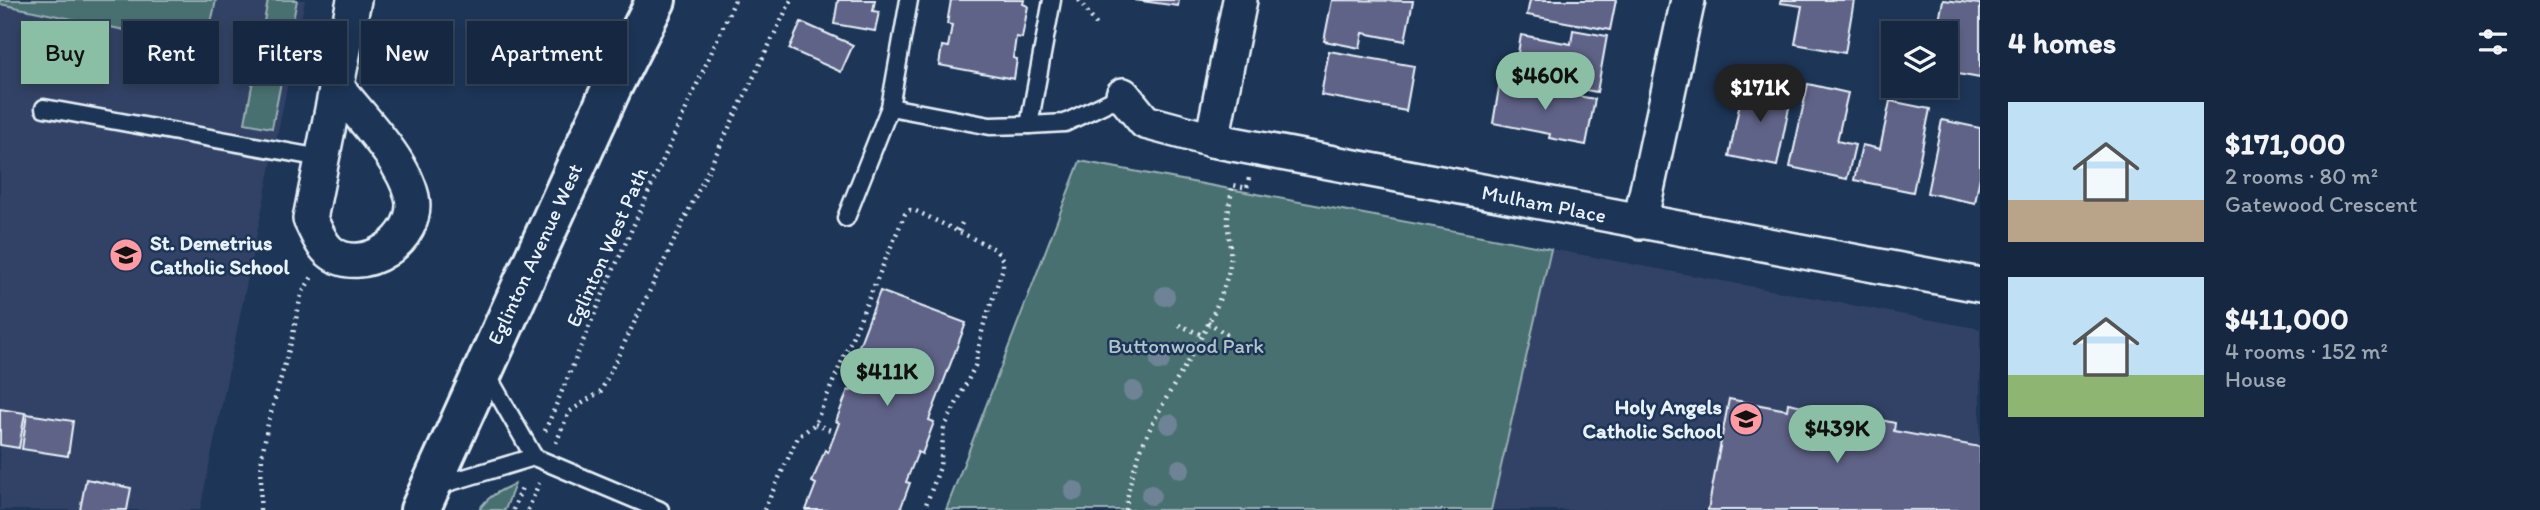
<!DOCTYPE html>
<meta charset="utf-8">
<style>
:root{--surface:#162841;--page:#1f3048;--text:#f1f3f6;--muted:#9ea6b1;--line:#35445a;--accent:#8abfa5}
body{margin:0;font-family:Itim,sans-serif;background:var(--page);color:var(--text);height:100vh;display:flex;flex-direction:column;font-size:26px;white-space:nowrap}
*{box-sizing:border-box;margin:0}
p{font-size:23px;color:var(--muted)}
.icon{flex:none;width:38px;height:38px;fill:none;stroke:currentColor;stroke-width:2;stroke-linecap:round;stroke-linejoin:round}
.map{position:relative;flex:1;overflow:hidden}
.drawer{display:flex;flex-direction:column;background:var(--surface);width:560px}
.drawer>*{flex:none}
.hud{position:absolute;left:21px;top:21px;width:665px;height:63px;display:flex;gap:14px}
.buttons{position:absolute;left:1881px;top:21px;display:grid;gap:14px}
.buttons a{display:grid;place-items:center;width:77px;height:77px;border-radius:0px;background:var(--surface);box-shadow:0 4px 10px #0003,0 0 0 2px var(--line);font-size:35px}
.price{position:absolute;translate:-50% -60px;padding:0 16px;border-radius:24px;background:var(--accent);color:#111;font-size:23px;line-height:46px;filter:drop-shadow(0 2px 4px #0008)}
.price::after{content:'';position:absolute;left:50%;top:42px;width:21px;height:16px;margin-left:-10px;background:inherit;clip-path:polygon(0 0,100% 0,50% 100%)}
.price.current{background:#222;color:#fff}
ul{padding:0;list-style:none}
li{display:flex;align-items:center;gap:21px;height:175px;padding:0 28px}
li span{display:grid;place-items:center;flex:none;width:196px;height:140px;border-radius:0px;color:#555}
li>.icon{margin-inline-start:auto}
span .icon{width:84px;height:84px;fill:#fffc;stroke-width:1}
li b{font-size:30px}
h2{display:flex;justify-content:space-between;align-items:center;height:84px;padding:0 28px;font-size:30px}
.tag{padding:0 24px;border-radius:0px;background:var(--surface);box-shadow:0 4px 10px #0003,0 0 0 2px var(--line);font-size:24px;line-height:63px}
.tag.current{background:var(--accent);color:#111}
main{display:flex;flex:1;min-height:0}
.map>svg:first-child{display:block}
</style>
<main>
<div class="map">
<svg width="1980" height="510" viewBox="0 0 1980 510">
<rect width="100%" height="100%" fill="#1d3557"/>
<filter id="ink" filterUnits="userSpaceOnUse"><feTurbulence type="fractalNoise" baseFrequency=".0143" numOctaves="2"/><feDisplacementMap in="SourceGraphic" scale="14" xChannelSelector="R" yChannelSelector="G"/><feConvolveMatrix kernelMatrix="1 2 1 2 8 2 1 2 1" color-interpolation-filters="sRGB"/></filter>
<g filter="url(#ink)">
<g fill="#314366">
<path d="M 0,0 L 305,0 L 200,510 L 0,510 Z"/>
<path d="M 1551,249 L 1980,329 L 1980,510 L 1491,510 Z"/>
</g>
<g fill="#4a6f71" stroke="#99b0b4" stroke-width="2">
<path d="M 0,0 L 216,0 L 206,47 L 0,4 Z"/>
<path d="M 268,0 L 297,0 L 272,128 L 245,123 Z"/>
<path d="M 1080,161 L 1551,249 L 1491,510 L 946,510 Z"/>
<path d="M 515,484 L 505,510 L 479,510 C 487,497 500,490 515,484 Z"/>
</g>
<g fill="#616488" stroke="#e8f1f8" stroke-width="2">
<path d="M 838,0 L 875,0 L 873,11 L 879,12 L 875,31 L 834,24 Z"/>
<path d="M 951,0 L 1024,0 L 1023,4 L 1028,6 L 1022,38 L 1016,37 L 1013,58 L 1017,59 L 1014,79 L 939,65 L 942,46 L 948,47 L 952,25 L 947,24 Z"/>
<path d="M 1134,0 L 1179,0 L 1178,6 Z"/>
<path d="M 1332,0 L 1413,1 L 1405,41 L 1363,33 L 1360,48 L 1324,41 Z"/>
<path d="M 1530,0 L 1616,0 L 1610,30 L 1527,15 Z"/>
<path d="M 1781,0 L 1854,0 L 1845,53 L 1795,44 L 1802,6 L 1780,3 Z"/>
<path d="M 1943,0 L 1980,4 L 1980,78 L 1946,72 L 1945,27 L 1938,26 Z"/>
<path d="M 801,22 L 853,45 L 841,72 L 789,49 Z"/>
<path d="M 1573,30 L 1607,36 L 1597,92 L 1514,77 L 1521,35 L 1571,44 Z"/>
<path d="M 1329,51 L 1414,66 L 1406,111 L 1321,95 Z"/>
<path d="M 1500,82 L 1595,99 L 1586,145 L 1549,138 L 1550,134 L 1493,123 Z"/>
<path d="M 1744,83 L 1792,93 L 1777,166 L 1729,156 Z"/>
<path d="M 1808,84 L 1848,93 L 1837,141 L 1855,145 L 1847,179 L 1790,167 Z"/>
<path d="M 1890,101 L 1930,109 L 1913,192 L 1854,180 L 1862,145 L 1880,149 Z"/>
<path d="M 1942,120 L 1980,128 L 1980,177 L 1975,203 L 1927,193 Z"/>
<path d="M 880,291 L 966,323 L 929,420 L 934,422 L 922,454 L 918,452 L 906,482 L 910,483 L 900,510 L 806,510 L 816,484 L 812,482 L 825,450 L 828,452 L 839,423 L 836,421 L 848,390 L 851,391 L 862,362 L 854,359 Z"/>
<path d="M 1729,399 L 1787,410 L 1788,403 L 1803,406 L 1802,413 L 1819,416 L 1818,421 L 1839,424 L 1840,420 L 1875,427 L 1876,419 L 1895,423 L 1894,431 L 1980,447 L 1980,510 L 1708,510 Z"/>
<path d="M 0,409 L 25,413 L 19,448 L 0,445 Z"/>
<path d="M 27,414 L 73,421 L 68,456 L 22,449 Z"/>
<path d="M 86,479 L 131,488 L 127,510 L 80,510 Z"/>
</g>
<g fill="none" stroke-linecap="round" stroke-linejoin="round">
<defs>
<g id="lane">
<path d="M 1052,0 L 1029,125 L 1065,123 L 1123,95"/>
<path d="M 890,107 L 990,126 L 1029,125"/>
<path d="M 44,108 L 321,158"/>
<path d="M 846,218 L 890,107 L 909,0"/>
<path d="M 485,371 L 534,457"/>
<path d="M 434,487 L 534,457 L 660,510"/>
</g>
<g id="street">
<path d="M 337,87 C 361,118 403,159 412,197 C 421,239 361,279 329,251 C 321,244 315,229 310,219 L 354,0"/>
<path d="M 1123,95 L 1145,122 L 1212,140 L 1980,285"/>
<path d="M 1212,140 L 1240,0"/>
<path d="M 1640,222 L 1688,0"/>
</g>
<path id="primary" d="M 420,510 L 612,87 L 656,0"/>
</defs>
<use href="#lane" stroke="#e8f1f8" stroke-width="21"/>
<use href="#street" stroke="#e8f1f8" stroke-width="38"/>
<use href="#primary" stroke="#e8f1f8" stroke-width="44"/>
<g stroke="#e8f1f8" stroke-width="4.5" stroke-dasharray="2 5" stroke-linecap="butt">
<path d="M 1079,0 L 1098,27"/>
<path d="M 958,231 L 963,221"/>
<path d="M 1208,322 L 1229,336"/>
<path d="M 1179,325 L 1202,335"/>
<path d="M 815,424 L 830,430"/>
<path d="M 545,431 L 609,280 L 735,0"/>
<path d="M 556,443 L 569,412 L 601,391 L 791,0"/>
<path d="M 260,510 L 262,456 L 268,423 L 292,339 L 301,295 L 313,275"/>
<path d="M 513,510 L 523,485"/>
<path d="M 528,510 L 539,483"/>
<path d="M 764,510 L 798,437 L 815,424 L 905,214 L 910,210 L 916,211 L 995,249 L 1003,260 L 1003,268 L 983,327 L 975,366 L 944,428 L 940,467 L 924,510"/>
<path d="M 1126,510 C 1133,420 1207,356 1229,270 C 1233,253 1227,234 1228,217 C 1229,206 1231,195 1233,185 L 1247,188 L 1249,178"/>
</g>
<use href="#lane" stroke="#1d3557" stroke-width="16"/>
<use href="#street" stroke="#1d3557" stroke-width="33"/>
<use href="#primary" stroke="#1d3557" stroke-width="38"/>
</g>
<g fill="#6e8496">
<circle cx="1165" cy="296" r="10"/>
<circle cx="1160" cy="361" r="10"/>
<circle cx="1133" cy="391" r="10"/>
<circle cx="1169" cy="424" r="10"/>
<circle cx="1180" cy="469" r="10"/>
<circle cx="1074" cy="491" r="10"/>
<circle cx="1151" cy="495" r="10"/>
</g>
</g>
<defs>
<symbol id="school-disc" viewBox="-11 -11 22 22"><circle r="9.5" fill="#ff9aa2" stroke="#1d3557"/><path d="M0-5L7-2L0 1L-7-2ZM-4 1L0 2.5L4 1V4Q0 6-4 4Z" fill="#111"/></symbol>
</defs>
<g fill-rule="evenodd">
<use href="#school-disc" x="107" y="236" width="38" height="38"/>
<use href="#school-disc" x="1727" y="400" width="38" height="38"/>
</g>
<g text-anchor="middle" stroke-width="5" stroke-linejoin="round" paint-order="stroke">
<g font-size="21" fill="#e8f1f8" stroke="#1d3557">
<text transform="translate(1544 204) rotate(11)" y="7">Mulham Place</text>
<text transform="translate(607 247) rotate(-66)" y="7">Eglinton West Path</text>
<text transform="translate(535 254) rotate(-65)" y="7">Eglinton Avenue West</text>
</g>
<g font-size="21" font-weight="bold" fill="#e8f1f8" stroke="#1d3557" text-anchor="start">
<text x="150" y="250">St. Demetrius<tspan x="150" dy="24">Catholic School</tspan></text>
<text x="1722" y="414" text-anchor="end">Holy Angels<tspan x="1722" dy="24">Catholic School</tspan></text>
</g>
<g font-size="21" fill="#b1c4c9" stroke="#1d3557">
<text x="1186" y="353">Buttonwood Park</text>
</g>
</g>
</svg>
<div class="buttons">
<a><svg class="icon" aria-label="layers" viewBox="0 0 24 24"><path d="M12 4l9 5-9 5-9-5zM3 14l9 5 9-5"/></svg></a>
</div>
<b class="price" style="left:1545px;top:112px">$460K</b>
<b class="price current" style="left:1760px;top:124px">$171K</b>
<b class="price" style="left:887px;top:408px">$411K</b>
<b class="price" style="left:1837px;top:465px">$439K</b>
<div class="hud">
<a class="tag current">Buy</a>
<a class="tag">Rent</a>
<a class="tag">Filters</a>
<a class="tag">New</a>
<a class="tag">Apartment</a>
</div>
</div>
<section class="drawer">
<h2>4 homes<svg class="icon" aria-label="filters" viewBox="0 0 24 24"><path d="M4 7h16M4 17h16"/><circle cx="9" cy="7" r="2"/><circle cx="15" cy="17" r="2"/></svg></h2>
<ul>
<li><span style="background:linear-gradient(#bfe0f5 70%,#b9a48a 0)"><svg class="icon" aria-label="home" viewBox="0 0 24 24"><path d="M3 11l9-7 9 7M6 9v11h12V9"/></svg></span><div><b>$171,000</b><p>2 rooms · 80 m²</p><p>Gatewood Crescent</p></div></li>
<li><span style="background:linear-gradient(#bfe0f5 70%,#8fb573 0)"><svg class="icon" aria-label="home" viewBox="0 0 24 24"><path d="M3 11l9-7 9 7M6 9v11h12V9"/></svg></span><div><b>$411,000</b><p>4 rooms · 152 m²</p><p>House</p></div></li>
</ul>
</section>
</main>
